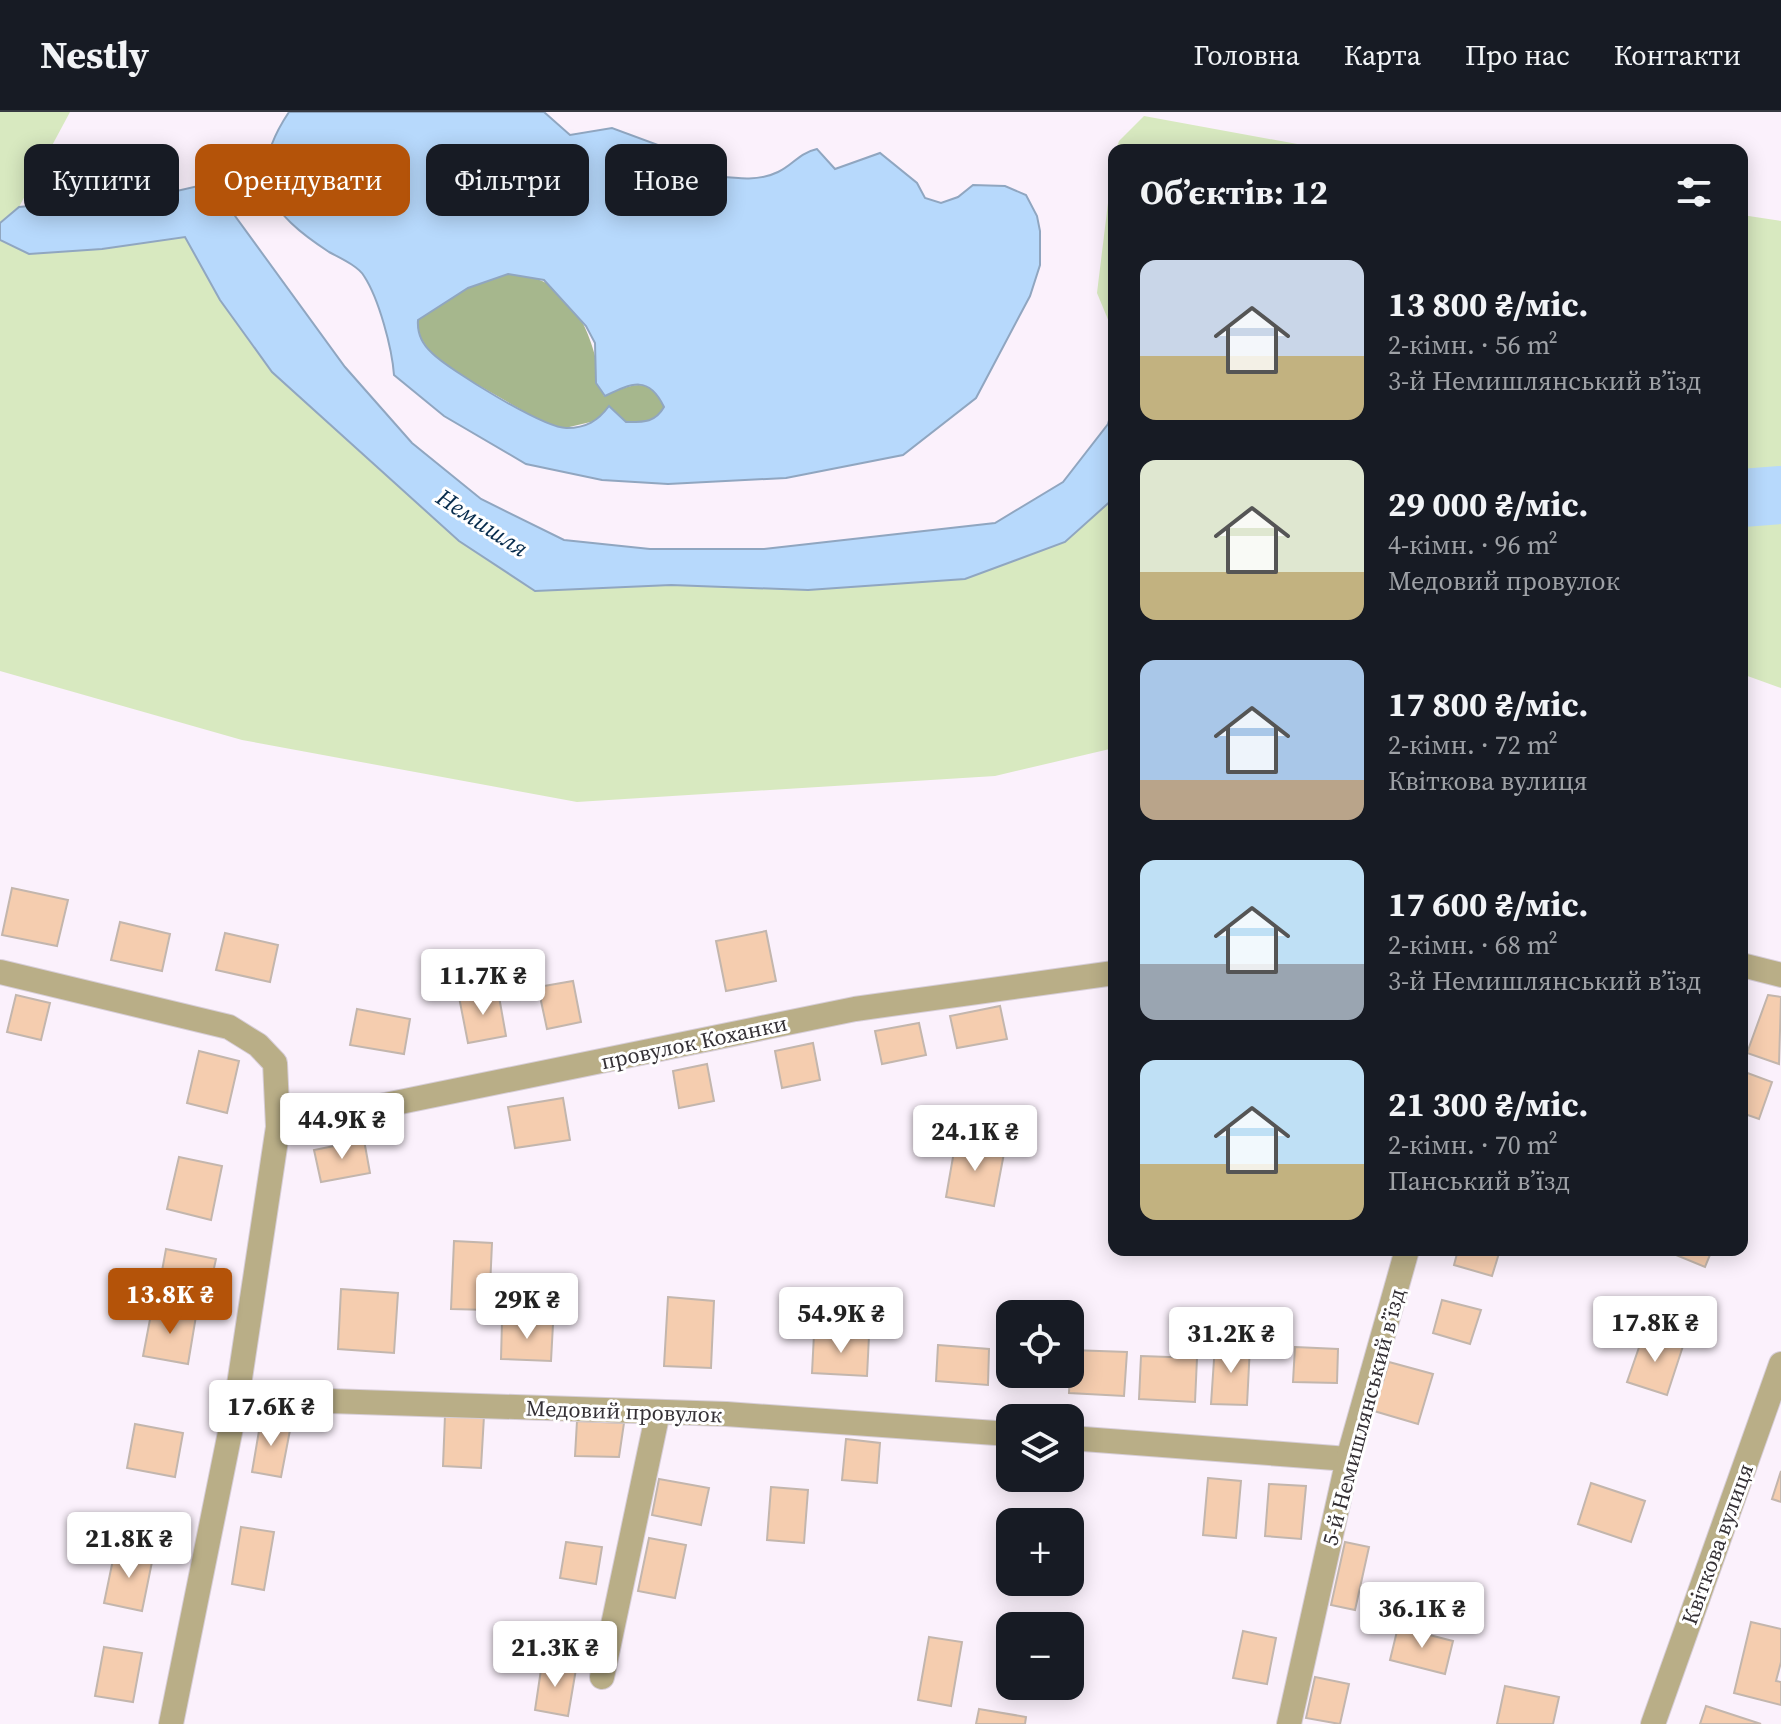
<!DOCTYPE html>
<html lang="uk">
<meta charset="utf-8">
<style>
:root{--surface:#171b24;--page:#242831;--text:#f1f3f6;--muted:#9ea1a6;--line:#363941;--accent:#b45309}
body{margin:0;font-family:"Source Serif 4",serif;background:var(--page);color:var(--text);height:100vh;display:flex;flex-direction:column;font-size:30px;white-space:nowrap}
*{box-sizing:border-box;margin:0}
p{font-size:26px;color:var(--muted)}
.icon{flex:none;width:44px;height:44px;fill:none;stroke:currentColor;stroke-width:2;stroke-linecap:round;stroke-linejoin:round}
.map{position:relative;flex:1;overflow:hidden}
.details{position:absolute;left:1108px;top:32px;width:640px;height:1112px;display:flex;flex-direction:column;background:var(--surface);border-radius:16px;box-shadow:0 4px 20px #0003}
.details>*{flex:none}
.top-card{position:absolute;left:24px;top:32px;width:760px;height:72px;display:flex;gap:16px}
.fabs{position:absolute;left:996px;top:1188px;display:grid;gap:16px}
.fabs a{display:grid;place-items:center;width:88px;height:88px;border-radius:16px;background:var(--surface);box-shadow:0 4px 20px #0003;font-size:40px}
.price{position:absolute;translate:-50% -68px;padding:0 18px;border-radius:8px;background:#fff;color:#222;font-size:26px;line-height:52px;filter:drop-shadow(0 2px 4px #0008)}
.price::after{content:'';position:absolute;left:50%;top:48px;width:24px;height:18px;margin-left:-12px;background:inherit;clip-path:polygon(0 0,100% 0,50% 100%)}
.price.selected{background:var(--accent);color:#fff}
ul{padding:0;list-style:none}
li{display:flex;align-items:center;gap:24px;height:200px;padding:0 32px}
li span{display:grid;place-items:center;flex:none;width:224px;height:160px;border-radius:16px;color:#555}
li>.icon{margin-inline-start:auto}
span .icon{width:96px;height:96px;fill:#fffc;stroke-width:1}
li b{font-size:34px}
h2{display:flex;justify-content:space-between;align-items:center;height:96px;padding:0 32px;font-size:34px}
.chip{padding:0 28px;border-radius:16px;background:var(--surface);box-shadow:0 4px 20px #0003;font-size:28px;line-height:72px}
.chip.selected{background:var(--accent);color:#fff}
header{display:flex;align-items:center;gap:48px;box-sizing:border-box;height:112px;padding:0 40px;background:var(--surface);border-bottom:2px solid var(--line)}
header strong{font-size:38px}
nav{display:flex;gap:44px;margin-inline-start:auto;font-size:28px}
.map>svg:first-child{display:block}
</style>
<header>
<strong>Nestly</strong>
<nav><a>Головна</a><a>Карта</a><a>Про нас</a><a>Контакти</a></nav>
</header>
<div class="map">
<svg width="1781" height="1612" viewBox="0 0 1781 1612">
<rect width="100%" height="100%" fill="#fbf1fc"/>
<g fill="#d8e9c0">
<path d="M 0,0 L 70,0 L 19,95 L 0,111 Z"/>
<path d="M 1144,4 L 1330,38 L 1116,38 L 1119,29 Z"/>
<path d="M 1114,42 L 1114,222 L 1097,181 Z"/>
<path d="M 1742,103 L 1781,109 L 1781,576 L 1742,562 Z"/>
<path d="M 185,125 L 220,188 L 535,479 L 671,473 L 808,478 L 965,467 L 1065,430 L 1114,386 L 1114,636 L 995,664 L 577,690 L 242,628 L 0,559 L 0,128 L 30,142 L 102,137 Z"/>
</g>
<path fill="#a6b78d" d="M 508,162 C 577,163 594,228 604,284 C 633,272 649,263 664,295 L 658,304 L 646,310 L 599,308 L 565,316 L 546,312 L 457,261 L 430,240 L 417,220 L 418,208 L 468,176 Z"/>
<g fill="#b7d9fc" stroke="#90a6c0" stroke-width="2" fill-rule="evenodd">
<path d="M 289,0 L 544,0 L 570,23 L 612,16 L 696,47 L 706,63 C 729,65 756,71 778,60 C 793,53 799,41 817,37 L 835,57 L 880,41 L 917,71 L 925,86 L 941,91 L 958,85 L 973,73 L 1005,74 L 1026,83 L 1037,104 L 1040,119 L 1040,153 L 1030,184 L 976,286 L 903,343 L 786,366 L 668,372 L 602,368 L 526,352 L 444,304 L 394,263 C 392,236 379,187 364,164 C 358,154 340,146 329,140 C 269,101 244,67 289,0 ZM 508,162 L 544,168 L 586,214 L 595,231 L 596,271 L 605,284 C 632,271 649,263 664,295 C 655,311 643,310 626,310 L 609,294 C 598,309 586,316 567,316 C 545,317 449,258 432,241 C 422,232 417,221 418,208 L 468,176 Z"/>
<path d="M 211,71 L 345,255 L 412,331 L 481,387 L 564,428 L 650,437 L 764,437 L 995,411 L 1063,370 L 1108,312 L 1114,290 L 1114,386 L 1065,430 L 965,467 L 808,478 L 671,473 L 535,479 L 459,429 L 272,260 L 220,188 L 185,125 L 102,137 L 29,142 L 0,128 L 0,111 L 19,95 L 168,81 Z"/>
</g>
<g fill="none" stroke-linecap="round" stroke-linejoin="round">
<path stroke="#b7d9fc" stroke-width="58" d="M 1742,386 L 1781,383"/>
</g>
<g fill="#f5cdaf" stroke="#c3b6ad" stroke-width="2">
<path d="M 12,776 L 68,788 L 57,834 L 2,823 Z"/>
<path d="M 120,810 L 170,822 L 162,859 L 111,848 Z"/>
<path d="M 766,819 L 776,869 L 726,879 L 716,829 Z"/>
<path d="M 225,821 L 278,833 L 270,870 L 216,858 Z"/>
<path d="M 573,869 L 581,910 L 547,917 L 538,875 Z"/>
<path d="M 498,879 L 506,924 L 468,931 L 459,885 Z"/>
<path d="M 16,883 L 50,891 L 41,928 L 7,920 Z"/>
<path d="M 1768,883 L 1781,885 L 1779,952 L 1747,941 Z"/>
<path d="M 1000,894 L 1007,927 L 957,936 L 950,904 Z"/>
<path d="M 357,897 L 410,907 L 404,942 L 350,933 Z"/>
<path d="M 919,911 L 926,943 L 882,952 L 875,919 Z"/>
<path d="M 813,931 L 820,968 L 782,976 L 775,939 Z"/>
<path d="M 199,939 L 239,949 L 227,1001 L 187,991 Z"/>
<path d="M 707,952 L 714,989 L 679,996 L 673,959 Z"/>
<path d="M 1742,959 L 1772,970 L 1759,1007 L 1742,1001 Z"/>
<path d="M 563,986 L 570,1028 L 515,1036 L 508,995 Z"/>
<path d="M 364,1028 L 370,1061 L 321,1070 L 314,1038 Z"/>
<path d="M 956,1028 L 1005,1036 L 994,1094 L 946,1085 Z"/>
<path d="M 179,1045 L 222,1054 L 211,1108 L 167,1097 Z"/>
<path d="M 454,1129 L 492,1131 L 489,1198 L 451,1197 Z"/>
<path d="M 166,1137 L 216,1147 L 209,1179 L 160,1170 Z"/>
<path d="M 1458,1138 L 1500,1138 L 1492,1164 L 1454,1153 Z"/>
<path d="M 1664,1138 L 1712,1138 L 1705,1155 Z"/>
<path d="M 341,1177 L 398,1181 L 394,1241 L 338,1237 Z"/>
<path d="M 668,1185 L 714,1189 L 711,1256 L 664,1254 Z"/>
<path d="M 1442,1188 L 1481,1198 L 1470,1232 L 1433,1221 Z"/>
<path d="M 152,1197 L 196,1204 L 188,1252 L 143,1244 Z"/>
<path d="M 502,1209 L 553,1212 L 551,1249 L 501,1247 Z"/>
<path d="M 1644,1221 L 1683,1234 L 1667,1283 L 1627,1270 Z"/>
<path d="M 814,1222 L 869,1224 L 867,1264 L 812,1261 Z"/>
<path d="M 938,1233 L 989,1237 L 988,1273 L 936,1269 Z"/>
<path d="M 1215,1233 L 1250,1234 L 1247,1293 L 1211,1292 Z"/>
<path d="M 1295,1235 L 1338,1237 L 1337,1271 L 1293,1270 Z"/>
<path d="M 1071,1238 L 1127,1240 L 1124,1284 L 1069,1281 Z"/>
<path d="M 1141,1244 L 1197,1246 L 1195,1290 L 1139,1287 Z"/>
<path d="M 1389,1250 L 1433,1262 L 1418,1312 L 1374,1299 Z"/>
<path d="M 445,1303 L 484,1304 L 481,1356 L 443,1354 Z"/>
<path d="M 261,1307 L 291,1313 L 281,1365 L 252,1360 Z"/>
<path d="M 577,1309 L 624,1311 L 619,1345 L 575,1344 Z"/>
<path d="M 135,1312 L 183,1321 L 175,1365 L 127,1356 Z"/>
<path d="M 846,1327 L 880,1331 L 877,1371 L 842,1368 Z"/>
<path d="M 1781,1359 L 1781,1390 L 1772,1387 Z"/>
<path d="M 1208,1366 L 1241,1369 L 1236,1426 L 1203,1423 Z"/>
<path d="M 659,1367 L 709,1376 L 701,1413 L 652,1403 Z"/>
<path d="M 1591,1371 L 1645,1389 L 1631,1430 L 1578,1412 Z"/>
<path d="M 1269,1372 L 1306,1374 L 1301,1427 L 1265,1424 Z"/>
<path d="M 771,1375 L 808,1378 L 804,1431 L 767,1428 Z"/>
<path d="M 241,1415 L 274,1420 L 264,1478 L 232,1472 Z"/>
<path d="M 649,1426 L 686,1433 L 675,1486 L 638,1479 Z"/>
<path d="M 566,1430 L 602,1435 L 596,1472 L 560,1466 Z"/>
<path d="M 1345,1430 L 1369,1435 L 1355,1498 L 1331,1493 Z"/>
<path d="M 115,1438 L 153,1445 L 142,1499 L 104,1491 Z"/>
<path d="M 1751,1510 L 1781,1517 L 1781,1550 L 1776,1569 L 1781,1570 L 1781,1593 L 1734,1581 Z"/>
<path d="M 1398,1515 L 1453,1529 L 1445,1562 L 1390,1548 Z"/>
<path d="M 1243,1519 L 1276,1526 L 1267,1572 L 1233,1566 Z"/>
<path d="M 929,1525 L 962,1530 L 951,1594 L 918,1588 Z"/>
<path d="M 104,1535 L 142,1541 L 133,1590 L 95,1584 Z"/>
<path d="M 542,1551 L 576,1557 L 568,1604 L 535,1598 Z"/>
<path d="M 1315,1565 L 1349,1572 L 1340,1612 L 1306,1606 Z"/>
<path d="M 1505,1574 L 1559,1585 L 1553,1612 L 1497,1612 Z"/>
<path d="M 1706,1594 L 1761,1612 L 1700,1612 Z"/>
<path d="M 979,1597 L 1026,1605 L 1025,1612 L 976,1612 Z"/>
</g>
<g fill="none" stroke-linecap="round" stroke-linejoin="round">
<defs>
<g id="minor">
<path d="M 1742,853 L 1781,863"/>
<path d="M 0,860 L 229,915 L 258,933 L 275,951 L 278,1015 L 237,1286 L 171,1612"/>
<path d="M 278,1015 L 855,897 L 1114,861"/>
<path d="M 237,1286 L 726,1302 L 1010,1322"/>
<path d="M 1070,1326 L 1348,1347"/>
<path d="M 602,1565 L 658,1300"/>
<path d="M 1289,1612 L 1348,1347 L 1407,1138"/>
<path d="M 1653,1612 L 1781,1252"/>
</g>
</defs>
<use href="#minor" stroke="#d7ced8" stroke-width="26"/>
<use href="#minor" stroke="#b9ae87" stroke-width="24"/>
</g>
<g text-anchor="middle" stroke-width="6" stroke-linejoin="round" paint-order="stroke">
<g font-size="22" fill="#343035" stroke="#fff">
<text transform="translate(694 930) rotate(-12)" y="8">провулок Коханки</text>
<text transform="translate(624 1299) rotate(2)" y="8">Медовий провулок</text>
<text transform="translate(1363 1305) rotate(-75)" y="8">5-й Немишлянський в’їзд</text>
<text transform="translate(1717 1432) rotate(-70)" y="8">Квіткова вулиця</text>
</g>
<g font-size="24" font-style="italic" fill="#062b4c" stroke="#fff">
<text transform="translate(482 411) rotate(33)" y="8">Немишля</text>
</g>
</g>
</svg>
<div class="fabs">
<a><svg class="icon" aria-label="locate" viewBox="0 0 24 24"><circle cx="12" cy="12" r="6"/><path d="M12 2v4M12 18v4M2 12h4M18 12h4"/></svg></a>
<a><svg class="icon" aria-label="layers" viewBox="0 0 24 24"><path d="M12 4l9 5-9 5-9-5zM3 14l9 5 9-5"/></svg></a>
<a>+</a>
<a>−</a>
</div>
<b class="price" style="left:483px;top:905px">11.7K ₴</b>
<b class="price" style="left:342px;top:1049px">44.9K ₴</b>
<b class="price" style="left:975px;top:1061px">24.1K ₴</b>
<b class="price selected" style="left:170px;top:1224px">13.8K ₴</b>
<b class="price" style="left:527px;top:1229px">29K ₴</b>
<b class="price" style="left:841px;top:1243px">54.9K ₴</b>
<b class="price" style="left:1655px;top:1252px">17.8K ₴</b>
<b class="price" style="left:1231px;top:1263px">31.2K ₴</b>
<b class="price" style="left:271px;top:1336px">17.6K ₴</b>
<b class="price" style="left:129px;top:1468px">21.8K ₴</b>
<b class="price" style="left:1422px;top:1538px">36.1K ₴</b>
<b class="price" style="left:555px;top:1577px">21.3K ₴</b>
<div class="top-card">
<a class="chip">Купити</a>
<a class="chip selected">Орендувати</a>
<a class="chip">Фільтри</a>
<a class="chip">Нове</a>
</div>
<section class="details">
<h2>Об’єктів: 12<svg class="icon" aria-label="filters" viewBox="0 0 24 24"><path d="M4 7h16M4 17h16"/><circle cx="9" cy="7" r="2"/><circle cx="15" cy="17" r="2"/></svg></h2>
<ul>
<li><span style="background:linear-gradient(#c9d6e8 60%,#c2b280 0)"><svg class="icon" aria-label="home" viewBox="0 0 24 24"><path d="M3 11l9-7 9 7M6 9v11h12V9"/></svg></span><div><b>13 800 ₴/міс.</b><p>2-кімн. · 56 m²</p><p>3-й Немишлянський в’їзд</p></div></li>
<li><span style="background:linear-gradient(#dfe7d0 70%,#c2b280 0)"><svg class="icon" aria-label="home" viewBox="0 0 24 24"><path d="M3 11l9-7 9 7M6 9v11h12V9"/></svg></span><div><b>29 000 ₴/міс.</b><p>4-кімн. · 96 m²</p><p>Медовий провулок</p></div></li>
<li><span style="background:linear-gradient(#a9c7e8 75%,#b9a48a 0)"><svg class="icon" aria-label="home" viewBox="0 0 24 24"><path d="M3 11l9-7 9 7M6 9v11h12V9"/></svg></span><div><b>17 800 ₴/міс.</b><p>2-кімн. · 72 m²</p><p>Квіткова вулиця</p></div></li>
<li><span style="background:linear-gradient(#bfe0f5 65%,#9aa5b1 0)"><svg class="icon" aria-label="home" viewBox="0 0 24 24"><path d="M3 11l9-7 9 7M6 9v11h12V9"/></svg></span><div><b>17 600 ₴/міс.</b><p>2-кімн. · 68 m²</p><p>3-й Немишлянський в’їзд</p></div></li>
<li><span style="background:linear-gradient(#bfe0f5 65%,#c2b280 0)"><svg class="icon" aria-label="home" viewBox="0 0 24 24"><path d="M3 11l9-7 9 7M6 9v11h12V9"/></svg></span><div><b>21 300 ₴/міс.</b><p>2-кімн. · 70 m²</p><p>Панський в’їзд</p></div></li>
</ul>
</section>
</div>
